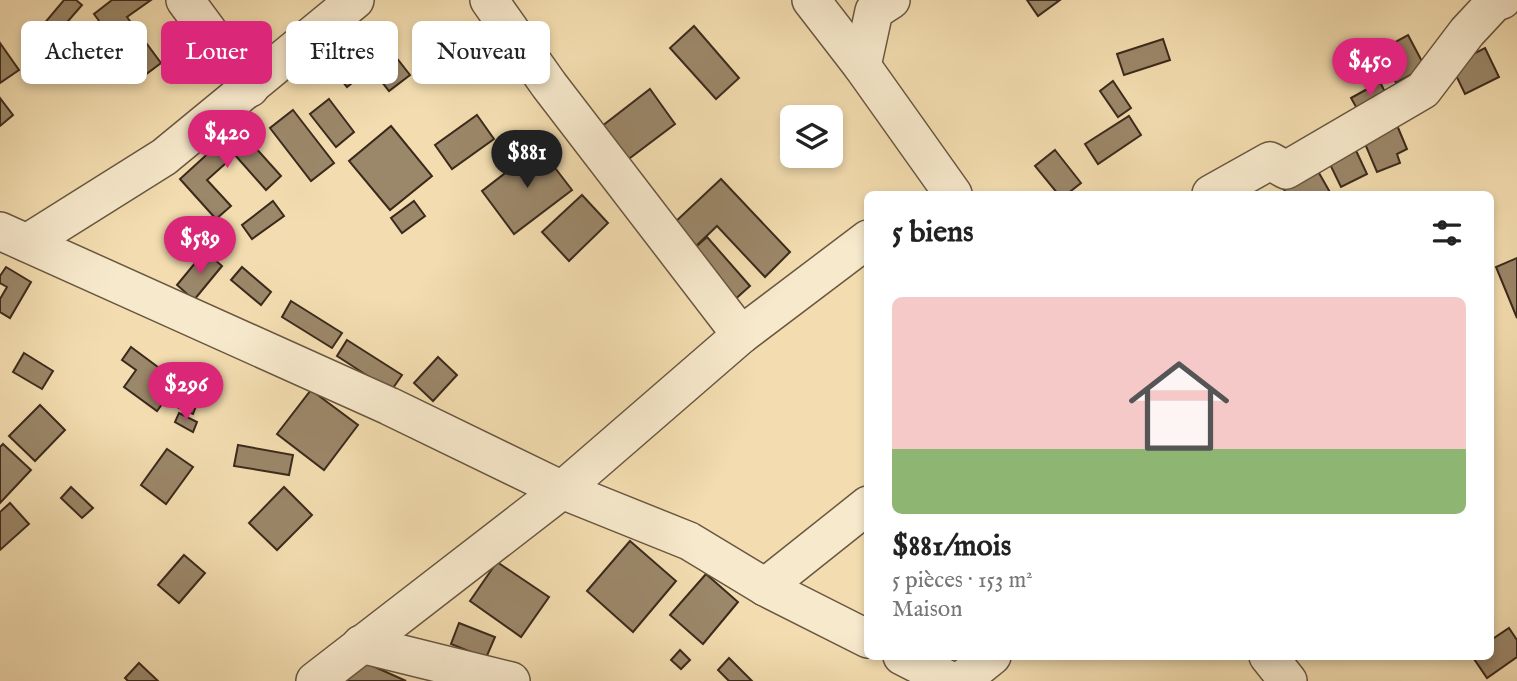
<!DOCTYPE html>
<html lang="fr">
<meta charset="utf-8">
<style>
:root{--surface:#fff;--page:#f2f2f2;--text:#222;--muted:#767676;--accent:#db2777}
body{margin:0;font-family:"IM FELL English",serif;background:var(--page);color:var(--text);height:100vh;display:flex;flex-direction:column;font-size:26px;white-space:nowrap}
*{box-sizing:border-box;margin:0}
p{font-size:23px;color:var(--muted)}
.icon{flex:none;width:38px;height:38px;fill:none;stroke:currentColor;stroke-width:2;stroke-linecap:round;stroke-linejoin:round}
.map{position:relative;flex:1;overflow:hidden}
.panel{position:absolute;left:864px;top:191px;width:630px;height:469px;display:flex;flex-direction:column;background:var(--surface);border-radius:10px;box-shadow:0 4px 10px #0003}
.panel>*{flex:none}
.hud{position:absolute;left:21px;top:21px;width:665px;height:63px;display:flex;gap:14px}
.buttons{position:absolute;left:780px;top:105px;display:grid;gap:14px}
.buttons a{display:grid;place-items:center;width:63px;height:63px;border-radius:10px;background:var(--surface);box-shadow:0 4px 10px #0003;font-size:35px}
.price{position:absolute;translate:-50% -60px;padding:0 16px;border-radius:24px;background:var(--accent);color:#fff;font-size:23px;line-height:46px;filter:drop-shadow(0 2px 4px #0008)}
.price::after{content:'';position:absolute;left:50%;top:42px;width:21px;height:16px;margin-left:-10px;background:inherit;clip-path:polygon(0 0,100% 0,50% 100%)}
.price.on{background:#222;color:#fff}
ul{padding:0;list-style:none}
li{display:grid;align-content:center;gap:14px;height:371px;padding:0 28px}
li span{display:grid;place-items:center;height:217px;border-radius:10px;color:#555}
li>.icon{margin-inline-start:auto}
span .icon{width:126px;height:126px;fill:#fffc;stroke-width:1}
li b{font-size:30px}
h2{display:flex;justify-content:space-between;align-items:center;height:84px;padding:0 28px;font-size:30px}
.chip{padding:0 24px;border-radius:10px;background:var(--surface);box-shadow:0 4px 10px #0003;font-size:24px;line-height:63px}
.chip.on{background:var(--accent);color:#fff}
.map>svg:first-child{display:block}
</style>
<div class="map">
<svg width="1517" height="681" viewBox="0 0 1517 681">
<rect width="100%" height="100%" fill="#f3ddb0"/>
<filter id="stains"><feTurbulence type="fractalNoise" baseFrequency=".00286" numOctaves="4"/><feColorMatrix values="0 0 0 0 .2 0 0 0 0 .09 0 0 0 0 .02 0 0 0 .5 -.17"/></filter>
<radialGradient id="worn" r=".72"><stop offset=".6" stop-color="#630" stop-opacity="0"/><stop offset="1" stop-color="#630" stop-opacity=".3"/></radialGradient>
<g fill="#9b8769" stroke="#3b2a1c" stroke-width="2">
<path d="M 64,0 L 76,0 L 82,5 L 50,42 L 37,32 Z"/>
<path d="M 112,0 L 151,0 L 127,17 L 161,63 L 141,78 L 94,14 Z"/>
<path d="M 1027,0 L 1060,0 L 1038,16 Z"/>
<path d="M 694,26 L 739,78 L 716,99 L 670,48 Z"/>
<path d="M 378,34 L 410,75 L 389,91 L 357,50 Z"/>
<path d="M 1408,35 L 1425,67 L 1396,83 L 1379,51 Z"/>
<path d="M 335,38 L 363,74 L 347,87 L 318,51 Z"/>
<path d="M 1163,39 L 1170,60 L 1124,75 L 1117,54 Z"/>
<path d="M 0,43 L 19,70 L 0,83 Z"/>
<path d="M 1485,48 L 1499,77 L 1465,94 L 1451,65 Z"/>
<path d="M 466,51 L 476,66 L 458,79 L 447,65 Z"/>
<path d="M 1113,81 L 1131,108 L 1118,117 L 1100,91 Z"/>
<path d="M 1380,82 L 1388,98 L 1360,114 L 1351,98 Z"/>
<path d="M 650,89 L 675,124 L 622,164 L 597,130 Z"/>
<path d="M 0,98 L 13,115 L 0,126 Z"/>
<path d="M 329,99 L 354,132 L 336,147 L 310,114 Z"/>
<path d="M 293,110 L 334,163 L 311,181 L 270,128 Z"/>
<path d="M 477,115 L 494,139 L 452,169 L 435,145 Z"/>
<path d="M 1129,116 L 1141,135 L 1098,164 L 1085,144 Z"/>
<path d="M 1394,118 L 1407,149 L 1397,154 L 1400,163 L 1377,172 L 1360,132 Z"/>
<path d="M 391,126 L 432,176 L 390,210 L 349,161 Z"/>
<path d="M 237,127 L 281,176 L 266,190 L 235,155 L 207,180 L 231,206 L 216,219 L 180,179 Z"/>
<path d="M 1352,142 L 1367,174 L 1341,187 L 1325,154 Z"/>
<path d="M 539,147 L 572,190 L 514,234 L 482,191 Z"/>
<path d="M 1055,150 L 1081,183 L 1067,194 L 1058,194 L 1035,166 Z"/>
<path d="M 1315,166 L 1331,194 L 1287,194 L 1281,185 Z"/>
<path d="M 721,179 L 790,252 L 765,277 L 717,226 L 695,247 L 673,224 Z"/>
<path d="M 582,195 L 608,223 L 569,261 L 542,232 Z"/>
<path d="M 273,201 L 284,216 L 252,239 L 242,225 Z"/>
<path d="M 414,201 L 425,216 L 402,233 L 391,218 Z"/>
<path d="M 707,237 L 750,286 L 732,302 L 689,253 Z"/>
<path d="M 205,251 L 222,266 L 194,300 L 177,285 Z"/>
<path d="M 1517,258 L 1517,318 L 1496,267 Z"/>
<path d="M 6,267 L 31,282 L 10,318 L 0,312 L 0,299 L 7,287 L 0,283 L 0,276 Z"/>
<path d="M 242,267 L 271,292 L 261,305 L 231,280 Z"/>
<path d="M 291,301 L 342,333 L 332,348 L 282,317 Z"/>
<path d="M 347,340 L 402,375 L 391,391 L 337,356 Z"/>
<path d="M 131,347 L 178,382 L 157,411 L 124,387 L 136,370 L 122,360 Z"/>
<path d="M 24,353 L 53,371 L 42,389 L 13,372 Z"/>
<path d="M 438,357 L 457,375 L 433,401 L 414,383 Z"/>
<path d="M 311,390 L 358,425 L 324,470 L 277,434 Z"/>
<path d="M 181,400 L 196,406 L 193,414 L 177,407 Z"/>
<path d="M 40,405 L 65,430 L 35,461 L 9,436 Z"/>
<path d="M 179,413 L 197,422 L 193,432 L 175,422 Z"/>
<path d="M 3,444 L 31,470 L 0,503 L 0,447 Z"/>
<path d="M 238,445 L 293,455 L 289,475 L 234,466 Z"/>
<path d="M 167,449 L 193,467 L 166,504 L 141,485 Z"/>
<path d="M 71,487 L 93,508 L 82,518 L 61,498 Z"/>
<path d="M 284,487 L 312,515 L 277,550 L 249,523 Z"/>
<path d="M 10,503 L 29,524 L 0,550 L 0,512 Z"/>
<path d="M 630,541 L 676,581 L 633,632 L 587,591 Z"/>
<path d="M 184,555 L 205,573 L 179,603 L 158,585 Z"/>
<path d="M 497,562 L 549,597 L 521,637 L 470,601 Z"/>
<path d="M 706,574 L 738,602 L 703,644 L 670,615 Z"/>
<path d="M 459,623 L 495,637 L 486,658 L 451,644 Z"/>
<path d="M 1509,628 L 1517,640 L 1517,657 L 1487,678 L 1472,656 L 1491,656 L 1491,640 Z"/>
<path d="M 680,650 L 690,660 L 681,669 L 671,660 Z"/>
<path d="M 355,658 L 406,681 L 345,681 Z"/>
<path d="M 729,658 L 752,681 L 729,681 L 718,670 Z"/>
<path d="M 139,663 L 158,681 L 128,681 L 125,678 Z"/>
</g>
<g fill="none" stroke-linecap="round" stroke-linejoin="round">
<defs>
<g id="minor">
<path d="M 185,0 L 250,88"/>
<path d="M 489,0 L 549,85 L 741,335"/>
<path d="M 811,0 L 862,66 L 953,194"/>
<path d="M 862,66 L 874,11 L 891,0"/>
<path d="M 1211,194 L 1270,161 L 1286,170 L 1423,90 L 1467,32 L 1494,3 L 1502,0"/>
<path d="M 0,231 L 389,406 L 562,490 L 689,541 L 765,587 L 868,639"/>
<path d="M 27,243 L 164,157 L 355,0"/>
<path d="M 765,587 L 868,505"/>
<path d="M 361,644 L 511,681"/>
<path d="M 902,656 L 951,681"/>
<path d="M 1268,656 L 1288,681"/>
<path d="M 315,681 L 562,490 L 741,335 L 868,239"/>
<path d="M 961,681 L 992,656"/>
</g>
</defs>
<use href="#minor" stroke="#695741" stroke-width="40"/>
<use href="#minor" stroke="#f7e9cc" stroke-width="37"/>
</g>
<rect width="100%" height="100%" filter="url(#stains)"/>
<rect width="100%" height="100%" fill="url(#worn)"/>
</svg>
<div class="buttons">
<a><svg class="icon" aria-label="layers" viewBox="0 0 24 24"><path d="M12 4l9 5-9 5-9-5zM3 14l9 5 9-5"/></svg></a>
</div>
<b class="price" style="left:1370px;top:98px">$450</b>
<b class="price" style="left:227px;top:170px">$420</b>
<b class="price on" style="left:527px;top:190px">$881</b>
<b class="price" style="left:200px;top:276px">$589</b>
<b class="price" style="left:186px;top:422px">$296</b>
<div class="hud">
<a class="chip">Acheter</a>
<a class="chip on">Louer</a>
<a class="chip">Filtres</a>
<a class="chip">Nouveau</a>
</div>
<section class="panel">
<h2>5 biens<svg class="icon" aria-label="filters" viewBox="0 0 24 24"><path d="M4 7h16M4 17h16"/><circle cx="9" cy="7" r="2"/><circle cx="15" cy="17" r="2"/></svg></h2>
<ul>
<li><span style="background:linear-gradient(#f6c9c9 70%,#8fb573 0)"><svg class="icon" aria-label="home" viewBox="0 0 24 24"><path d="M3 11l9-7 9 7M6 9v11h12V9"/></svg></span><div><b>$881/mois</b><p>5 pièces · 153 m²</p><p>Maison</p></div></li>
</ul>
</section>
</div>
